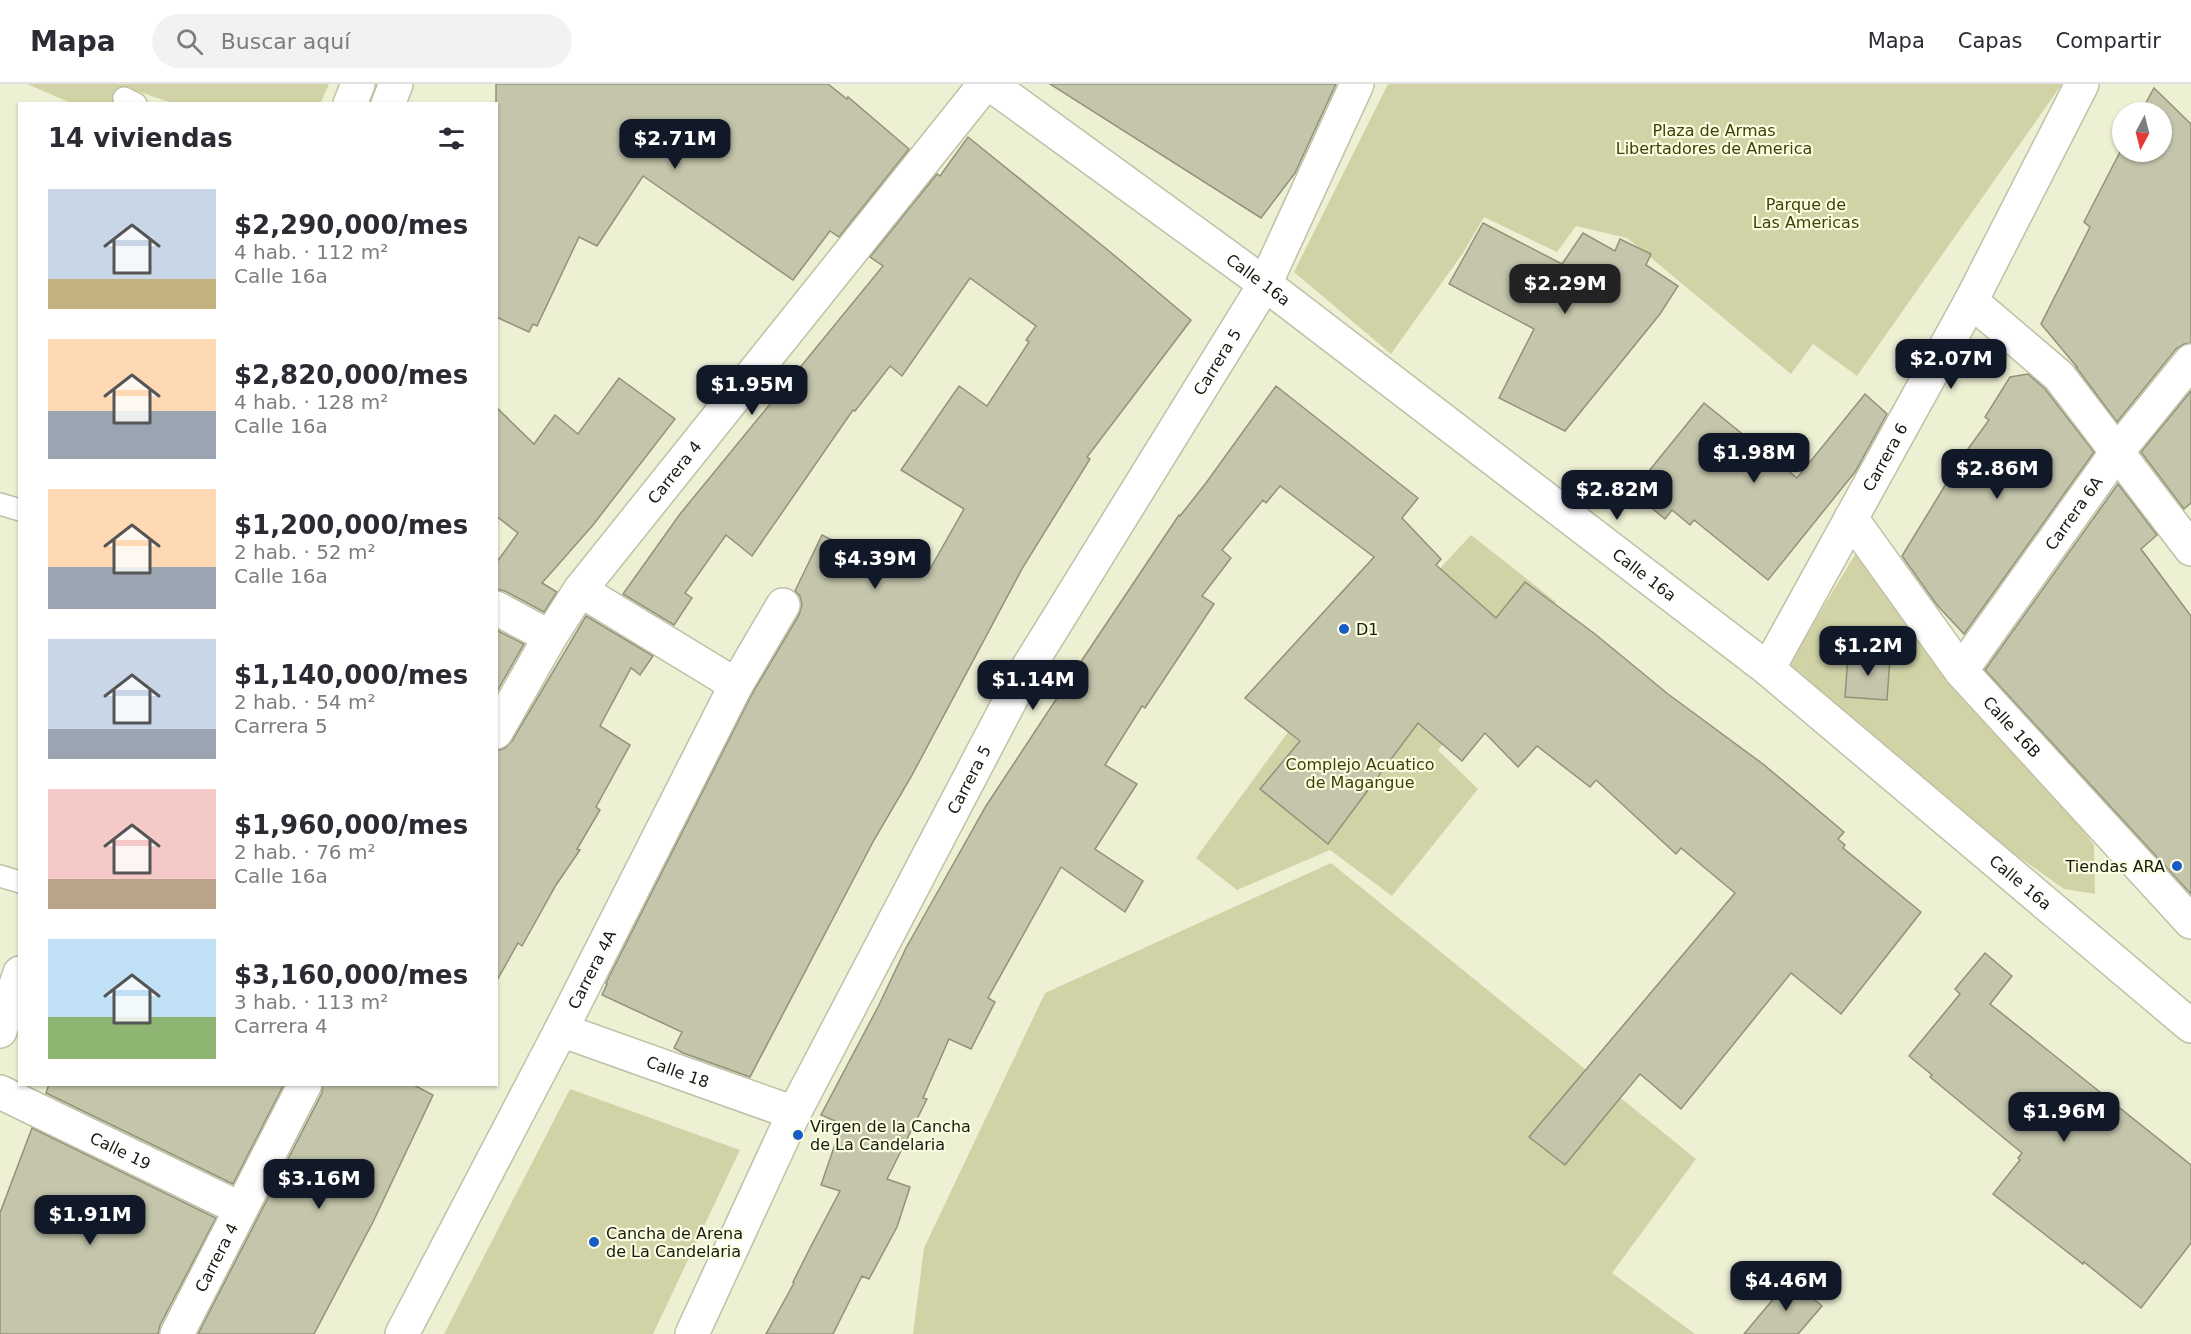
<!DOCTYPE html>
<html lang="es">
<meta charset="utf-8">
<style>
:root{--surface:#fff;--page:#f2f2f3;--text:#2b2b33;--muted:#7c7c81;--line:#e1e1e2;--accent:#111827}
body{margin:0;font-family:"DejaVu Sans",sans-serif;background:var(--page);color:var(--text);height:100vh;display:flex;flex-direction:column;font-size:22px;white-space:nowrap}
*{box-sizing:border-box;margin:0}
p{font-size:20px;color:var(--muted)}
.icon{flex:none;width:33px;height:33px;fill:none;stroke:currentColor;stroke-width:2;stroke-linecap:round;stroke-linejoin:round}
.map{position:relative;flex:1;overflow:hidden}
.side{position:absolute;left:18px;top:18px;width:480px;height:984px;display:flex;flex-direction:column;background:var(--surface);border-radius:0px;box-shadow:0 2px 4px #0004}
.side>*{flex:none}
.needle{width:39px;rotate:187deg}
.buttons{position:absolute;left:2112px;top:18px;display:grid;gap:12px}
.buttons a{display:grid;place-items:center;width:60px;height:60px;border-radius:50%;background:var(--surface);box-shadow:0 2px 4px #0004;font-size:30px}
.price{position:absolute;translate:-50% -51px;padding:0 14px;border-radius:12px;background:var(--accent);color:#fff;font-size:20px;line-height:39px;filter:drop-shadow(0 2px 3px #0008)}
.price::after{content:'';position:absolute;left:50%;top:36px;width:18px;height:14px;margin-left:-9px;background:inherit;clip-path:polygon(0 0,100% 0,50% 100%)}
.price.active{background:#222;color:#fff}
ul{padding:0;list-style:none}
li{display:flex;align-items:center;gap:18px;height:150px;padding:0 30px}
li span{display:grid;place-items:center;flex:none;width:168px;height:120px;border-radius:0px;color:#555}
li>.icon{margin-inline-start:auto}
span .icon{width:72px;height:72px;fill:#fffc;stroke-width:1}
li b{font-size:26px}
h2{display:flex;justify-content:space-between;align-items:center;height:72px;padding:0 30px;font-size:26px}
header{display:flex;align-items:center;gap:36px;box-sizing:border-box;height:84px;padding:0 30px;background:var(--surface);border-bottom:2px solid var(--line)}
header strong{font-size:28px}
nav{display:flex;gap:33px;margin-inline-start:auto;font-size:21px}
.search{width:420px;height:54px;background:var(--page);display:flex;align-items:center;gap:15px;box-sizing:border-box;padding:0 21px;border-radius:33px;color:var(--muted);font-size:22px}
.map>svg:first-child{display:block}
</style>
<header>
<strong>Mapa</strong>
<div class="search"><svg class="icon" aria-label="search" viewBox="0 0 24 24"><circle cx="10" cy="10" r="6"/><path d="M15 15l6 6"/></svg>Buscar aquí</div>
<nav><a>Mapa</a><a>Capas</a><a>Compartir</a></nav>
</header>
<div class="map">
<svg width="2191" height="1250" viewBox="0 0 2191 1250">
<rect width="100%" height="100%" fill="#eef0d4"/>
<g fill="#d1d3a7">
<path d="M 27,0 L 329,0 L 320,20 L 172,19 L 125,3 L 117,19 L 71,19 Z"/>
<path d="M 1388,0 L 2062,0 L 1857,292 L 1813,260 L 1791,290 L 1627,154 L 1576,142 L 1557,168 L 1484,133 L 1463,169 L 1391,270 L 1294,188 Z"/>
<path d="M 1471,451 L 1556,518 L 1438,666 L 1478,705 L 1392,812 L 1330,766 L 1237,806 L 1196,774 L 1288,648 Z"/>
<path d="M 1862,459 L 2033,679 L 2094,761 L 2095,810 L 2064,805 L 1971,739 L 1787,583 Z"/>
<path d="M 1331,779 L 1696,1075 L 1612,1189 L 1695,1250 L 913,1250 L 924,1164 L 1045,909 Z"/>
<path d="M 570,1005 L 740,1066 L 653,1250 L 444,1250 Z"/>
</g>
<g fill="#c4c5ab" stroke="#919279" stroke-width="1.5">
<path d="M 496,0 L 828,0 L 847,15 L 848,13 L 909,65 L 839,153 L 830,147 L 793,196 L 643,92 L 597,162 L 579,153 L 537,242 L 533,240 L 529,248 L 496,233 Z"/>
<path d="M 1050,0 L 1336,0 L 1295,89 L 1261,134 Z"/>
<path d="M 2154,4 L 2191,40 L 2191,259 L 2184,260 L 2176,265 L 2117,338 L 2076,283 L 2077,283 L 2041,240 L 2090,143 L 2084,138 L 2122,64 L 2122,68 L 2162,68 L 2162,28 L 2141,28 Z"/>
<path d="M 968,53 L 1109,167 L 1191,236 L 1087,373 L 1090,375 L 1023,483 L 911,693 L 874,756 L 750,993 L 683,969 L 674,964 L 682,948 L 602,911 L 607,900 L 606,899 L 752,610 L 799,531 L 802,521 L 800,512 L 795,507 L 822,451 L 905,491 L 915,475 L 930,485 L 964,425 L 901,386 L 959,302 L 987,322 L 1029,258 L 1026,256 L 1036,242 L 970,194 L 902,292 L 890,282 L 855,327 L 853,326 L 752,472 L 726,451 L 685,509 L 692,514 L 674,541 L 623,510 L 680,430 L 883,182 L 870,173 L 937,90 L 940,92 Z"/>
<path d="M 1483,139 L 1562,180 L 1583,149 L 1615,167 L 1620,155 L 1651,170 L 1646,181 L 1678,202 L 1660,230 L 1565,347 L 1499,314 L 1534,245 L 1449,200 Z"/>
<path d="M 2028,290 L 2045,305 L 2094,368 L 1964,550 L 1937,521 L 1902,472 L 1963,372 L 1989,336 L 1985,333 L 2010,293 Z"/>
<path d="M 619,294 L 675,335 L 593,441 L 542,499 L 557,508 L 544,528 L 505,507 L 496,505 L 496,479 L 518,449 L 496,432 L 496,323 L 534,360 L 555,331 L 578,350 Z"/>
<path d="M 1276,302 L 1418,414 L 1402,434 L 1441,475 L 1436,481 L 1496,534 L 1525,498 L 1595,550 L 1668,610 L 1763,680 L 1844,748 L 1838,755 L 1845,761 L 1843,764 L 1921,828 L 1841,930 L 1791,889 L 1681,1025 L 1640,990 L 1565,1081 L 1529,1053 L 1735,809 L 1681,764 L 1676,770 L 1596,696 L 1590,703 L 1537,662 L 1518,683 L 1485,649 L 1462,677 L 1418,639 L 1328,760 L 1260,705 L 1300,657 L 1245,614 L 1374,473 L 1280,402 L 1266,419 L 1263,416 L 1222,466 L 1231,474 L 1202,512 L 1214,520 L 1145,624 L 1142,622 L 1105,681 L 1137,700 L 1095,765 L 1143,797 L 1125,828 L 1061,783 L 988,914 L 995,918 L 971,965 L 949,955 L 923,1014 L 927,1015 L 887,1095 L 910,1103 L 897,1143 L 869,1195 L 862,1192 L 833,1250 L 766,1250 L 794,1199 L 793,1198 L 810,1164 L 840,1107 L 821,1101 L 842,1040 L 821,1031 L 879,921 L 906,864 L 986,722 L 1078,582 L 1179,431 L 1180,432 L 1206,399 Z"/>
<path d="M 2191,307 L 2191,419 L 2184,425 L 2141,368 Z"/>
<path d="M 1865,310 L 1887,330 L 1855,388 L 1768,496 L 1694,436 L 1690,441 L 1672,426 L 1665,435 L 1632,408 L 1704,319 L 1797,394 Z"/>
<path d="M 2118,400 L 2157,451 L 2141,465 L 2191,532 L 2191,810 L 1985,586 Z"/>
<path d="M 586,532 L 653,572 L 640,591 L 631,584 L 600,642 L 630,661 L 596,723 L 600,726 L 577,765 L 580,766 L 556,801 L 522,862 L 518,859 L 496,898 L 496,667 L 505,664 L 512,657 Z"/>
<path d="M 496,546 L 524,560 L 496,609 Z"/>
<path d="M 1848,571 L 1890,573 L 1887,616 L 1845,613 Z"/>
<path d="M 1985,869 L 2012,892 L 1990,920 L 2191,1081 L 2191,1159 L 2141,1224 L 2084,1178 L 2083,1180 L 1993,1110 L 2020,1076 L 2018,1074 L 2022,1069 L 1930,993 L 1932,991 L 1909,972 L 1960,910 L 1955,905 Z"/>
<path d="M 49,1000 L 284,1000 L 233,1100 L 46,1009 Z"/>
<path d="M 323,1000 L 412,1000 L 433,1011 L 373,1138 L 314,1250 L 198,1250 L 322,1009 Z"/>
<path d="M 32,1044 L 216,1134 L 160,1241 L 158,1250 L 0,1250 L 0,1129 Z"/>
<path d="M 1790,1195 L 1822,1222 L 1798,1250 L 1744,1250 Z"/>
</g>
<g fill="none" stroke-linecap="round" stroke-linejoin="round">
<defs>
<g id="service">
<path d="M 124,14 L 136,20"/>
<path d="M 0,420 L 20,426"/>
<path d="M 0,792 L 20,798"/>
</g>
<g id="minor">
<path d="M 1971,217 L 2059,292 L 2191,465"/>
<path id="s1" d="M 1851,434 L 1961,587 L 2191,838"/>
<path d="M 580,506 L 736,601"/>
<path d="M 496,524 L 550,553"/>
<path id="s2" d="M 1961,587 L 2117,368 L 2191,277"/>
<path id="s3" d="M 496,648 L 550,553 L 580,506 L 985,0"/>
<path id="s4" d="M 561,946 L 794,1029"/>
<path id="s5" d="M 0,1008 L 241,1125"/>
<path id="s6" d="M 177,1250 L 305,1000"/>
<path id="s7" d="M 402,1250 L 561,946 L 736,601 L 783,521"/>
<path id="s8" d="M 692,1250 L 794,1029 L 1024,590 L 1265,200 L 1357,0"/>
</g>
<g id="secondary">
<path id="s9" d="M 990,0 L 1265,200 L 1768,585 L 2191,942"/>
<path d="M 350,20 L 358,0"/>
<path d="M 388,20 L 396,0"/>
<path id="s10" d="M 1768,585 L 1971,217 L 2082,0"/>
<path d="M 0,947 L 20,889"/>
</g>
</defs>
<use href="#service" stroke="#bfc0a6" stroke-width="24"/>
<use href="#minor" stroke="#bfc0a6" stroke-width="36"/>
<use href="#secondary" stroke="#bfc0a6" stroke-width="36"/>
<use href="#service" stroke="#fff" stroke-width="21"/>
<use href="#minor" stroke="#fff" stroke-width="33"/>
<use href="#secondary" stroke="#fff" stroke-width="33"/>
</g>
<g fill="#175bc6" stroke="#fbfde1" stroke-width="2">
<circle cx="1344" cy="545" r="6"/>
<circle cx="2177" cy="782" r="6"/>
<circle cx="798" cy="1051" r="6"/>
<circle cx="594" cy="1158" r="6"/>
</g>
<g text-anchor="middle" stroke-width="4.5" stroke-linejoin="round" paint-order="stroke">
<g font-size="16" fill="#3f3f05" stroke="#fbfde1">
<text x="1714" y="52">Plaza de Armas<tspan x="1714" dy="18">Libertadores de America</tspan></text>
<text x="1806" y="126">Parque de<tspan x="1806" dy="18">Las Americas</tspan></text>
<text x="1360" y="686">Complejo Acuatico<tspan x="1360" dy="18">de Magangue</tspan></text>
</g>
<g font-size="16" fill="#191a10" stroke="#fbfde1">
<text dy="6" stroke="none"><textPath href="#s9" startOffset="332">Calle 16a</textPath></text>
<text dy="6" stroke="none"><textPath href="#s8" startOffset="1106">Carrera 5</textPath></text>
<text dy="6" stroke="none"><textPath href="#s10" startOffset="242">Carrera 6</textPath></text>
<text dy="6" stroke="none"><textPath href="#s3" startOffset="316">Carrera 4</textPath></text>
<text dy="6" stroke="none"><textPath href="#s2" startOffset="194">Carrera 6A</textPath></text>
<text dy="6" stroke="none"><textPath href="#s9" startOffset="818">Calle 16a</textPath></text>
<text dy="6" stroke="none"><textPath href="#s1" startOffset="264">Calle 16B</textPath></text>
<text dy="6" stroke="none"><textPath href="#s8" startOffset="620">Carrera 5</textPath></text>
<text dy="6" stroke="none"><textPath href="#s9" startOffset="1304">Calle 16a</textPath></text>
<text dy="6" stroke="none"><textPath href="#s7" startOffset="411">Carrera 4A</textPath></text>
<text dy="6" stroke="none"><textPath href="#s4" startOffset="124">Calle 18</textPath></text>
<text dy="6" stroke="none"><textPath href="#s5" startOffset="134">Calle 19</textPath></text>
<text dy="6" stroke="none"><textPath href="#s6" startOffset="86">Carrera 4</textPath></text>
</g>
<g font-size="16" fill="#191a10" stroke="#fbfde1" text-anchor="start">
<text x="1356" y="551">D1</text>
<text x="2165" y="788" text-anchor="end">Tiendas ARA</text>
<text x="810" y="1048">Virgen de la Cancha<tspan x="810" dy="18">de La Candelaria</tspan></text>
<text x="606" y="1155">Cancha de Arena<tspan x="606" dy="18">de La Candelaria</tspan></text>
</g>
</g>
</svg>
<div class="buttons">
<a><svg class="needle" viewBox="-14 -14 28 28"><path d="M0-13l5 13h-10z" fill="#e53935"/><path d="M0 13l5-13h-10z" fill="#7c7c81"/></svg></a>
</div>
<b class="price" style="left:675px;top:86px">$2.71M</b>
<b class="price active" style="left:1565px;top:231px">$2.29M</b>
<b class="price" style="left:1951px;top:306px">$2.07M</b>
<b class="price" style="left:752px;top:332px">$1.95M</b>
<b class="price" style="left:1754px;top:400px">$1.98M</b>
<b class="price" style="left:1997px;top:416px">$2.86M</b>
<b class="price" style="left:1617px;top:437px">$2.82M</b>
<b class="price" style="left:875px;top:506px">$4.39M</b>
<b class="price" style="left:1868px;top:593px">$1.2M</b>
<b class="price" style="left:1033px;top:627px">$1.14M</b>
<b class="price" style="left:2064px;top:1059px">$1.96M</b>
<b class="price" style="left:319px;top:1126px">$3.16M</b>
<b class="price" style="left:90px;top:1162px">$1.91M</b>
<b class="price" style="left:1786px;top:1228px">$4.46M</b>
<section class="side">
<h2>14 viviendas<svg class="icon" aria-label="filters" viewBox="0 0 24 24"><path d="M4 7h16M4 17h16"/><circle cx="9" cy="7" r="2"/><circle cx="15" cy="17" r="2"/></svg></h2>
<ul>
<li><span style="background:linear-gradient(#c9d6e8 75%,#c2b280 0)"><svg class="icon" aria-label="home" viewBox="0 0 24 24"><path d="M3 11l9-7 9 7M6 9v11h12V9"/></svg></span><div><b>$2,290,000/mes</b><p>4 hab. · 112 m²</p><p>Calle 16a</p></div></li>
<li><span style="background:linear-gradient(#ffd9b3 60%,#9aa5b1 0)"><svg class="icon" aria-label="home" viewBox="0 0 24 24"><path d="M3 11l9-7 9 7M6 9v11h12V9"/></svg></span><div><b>$2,820,000/mes</b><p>4 hab. · 128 m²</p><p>Calle 16a</p></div></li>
<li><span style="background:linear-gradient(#ffd9b3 65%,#9aa5b1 0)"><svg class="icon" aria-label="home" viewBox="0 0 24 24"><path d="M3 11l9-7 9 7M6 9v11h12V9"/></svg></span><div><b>$1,200,000/mes</b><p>2 hab. · 52 m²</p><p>Calle 16a</p></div></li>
<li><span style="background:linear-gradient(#c9d6e8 75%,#9aa5b1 0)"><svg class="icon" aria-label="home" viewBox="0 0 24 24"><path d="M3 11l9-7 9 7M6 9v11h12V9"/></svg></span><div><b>$1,140,000/mes</b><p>2 hab. · 54 m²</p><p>Carrera 5</p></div></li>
<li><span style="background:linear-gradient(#f6c9c9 75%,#b9a48a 0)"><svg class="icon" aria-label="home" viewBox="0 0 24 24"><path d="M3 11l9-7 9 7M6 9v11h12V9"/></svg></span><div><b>$1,960,000/mes</b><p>2 hab. · 76 m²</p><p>Calle 16a</p></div></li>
<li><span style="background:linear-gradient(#bfe0f5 65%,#8fb573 0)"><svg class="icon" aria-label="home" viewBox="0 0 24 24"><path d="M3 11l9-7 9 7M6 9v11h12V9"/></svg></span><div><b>$3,160,000/mes</b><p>3 hab. · 113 m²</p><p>Carrera 4</p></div></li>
</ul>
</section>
</div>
